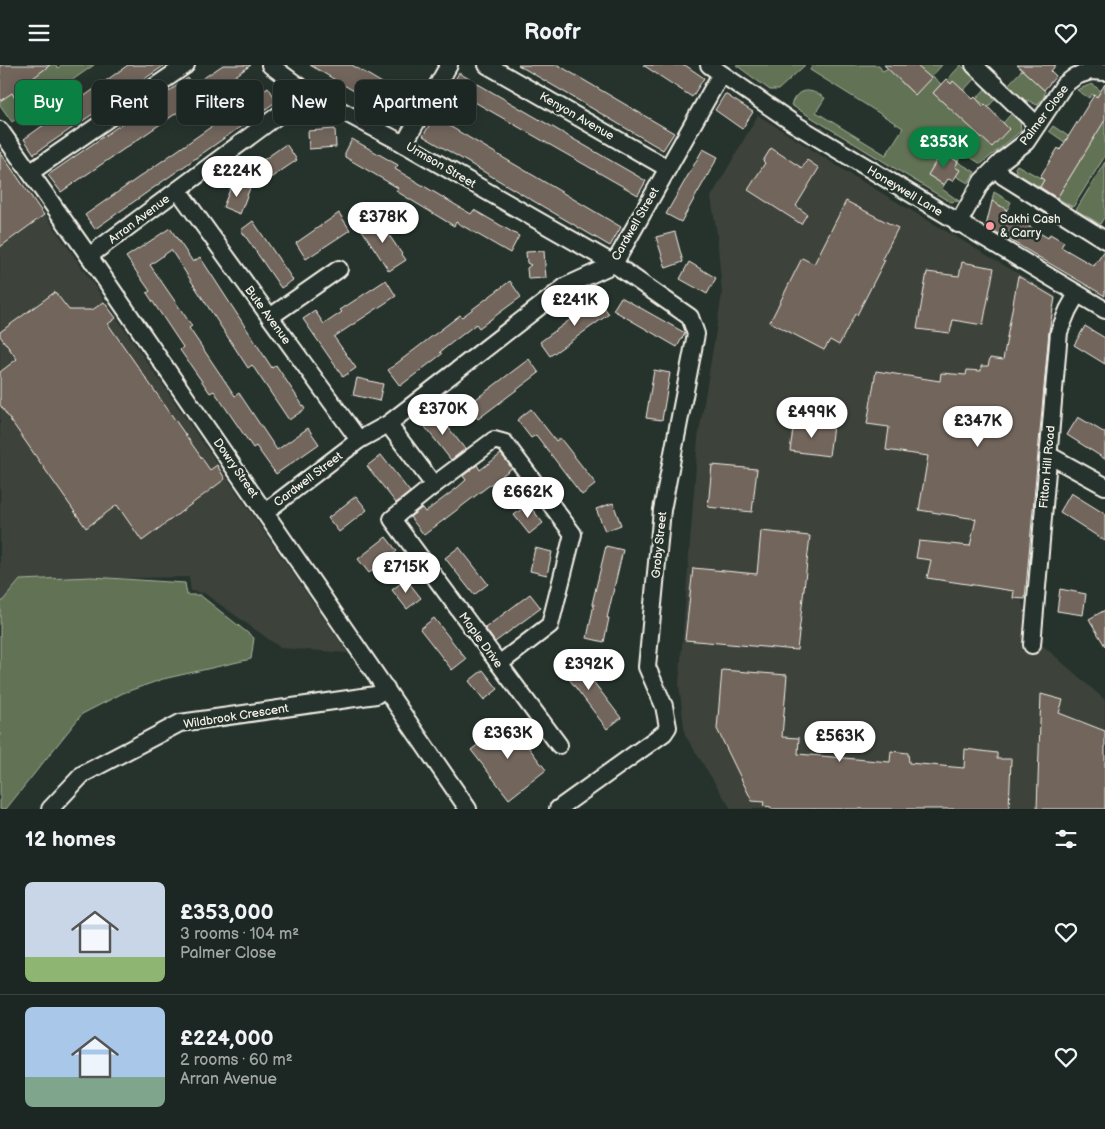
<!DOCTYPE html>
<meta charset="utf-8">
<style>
:root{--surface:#1c2622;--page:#29322f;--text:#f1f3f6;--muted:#a0a5a5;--line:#3a4340;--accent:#0b8043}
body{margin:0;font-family:"Balsamiq Sans",sans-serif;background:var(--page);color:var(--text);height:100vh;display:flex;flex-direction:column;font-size:19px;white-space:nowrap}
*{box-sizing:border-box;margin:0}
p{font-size:16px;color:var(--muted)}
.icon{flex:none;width:28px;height:28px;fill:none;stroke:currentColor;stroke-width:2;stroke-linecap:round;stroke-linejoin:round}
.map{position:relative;height:744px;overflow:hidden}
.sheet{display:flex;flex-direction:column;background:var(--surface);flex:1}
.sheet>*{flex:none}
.hud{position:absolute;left:15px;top:15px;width:500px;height:45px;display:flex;gap:10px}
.price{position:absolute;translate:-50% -42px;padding:0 11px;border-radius:18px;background:#fff;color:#222;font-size:16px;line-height:32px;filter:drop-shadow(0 1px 2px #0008)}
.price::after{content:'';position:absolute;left:50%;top:30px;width:15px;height:11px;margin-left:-8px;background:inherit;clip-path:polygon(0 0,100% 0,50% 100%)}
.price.on{background:var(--accent);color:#fff}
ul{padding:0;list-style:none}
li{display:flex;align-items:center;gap:15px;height:125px;padding:0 25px}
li+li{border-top:1px solid var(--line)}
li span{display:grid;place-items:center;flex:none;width:140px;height:100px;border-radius:8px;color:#555}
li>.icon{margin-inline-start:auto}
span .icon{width:60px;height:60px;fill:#fffc;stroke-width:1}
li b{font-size:21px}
h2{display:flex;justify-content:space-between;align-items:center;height:60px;padding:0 25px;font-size:21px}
.pill{padding:0 18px;border-radius:8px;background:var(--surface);box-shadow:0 2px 12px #0003,0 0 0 1px var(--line);font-size:18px;line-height:45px}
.pill.on{background:var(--accent);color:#fff}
header{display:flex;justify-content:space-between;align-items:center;height:65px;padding:0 25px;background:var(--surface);font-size:22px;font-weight:700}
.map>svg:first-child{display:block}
</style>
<header><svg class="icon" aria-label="menu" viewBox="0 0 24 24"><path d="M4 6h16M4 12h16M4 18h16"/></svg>Roofr<svg class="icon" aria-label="heart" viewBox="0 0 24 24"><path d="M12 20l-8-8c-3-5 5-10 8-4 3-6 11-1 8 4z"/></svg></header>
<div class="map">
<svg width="1105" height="744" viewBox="0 0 1105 744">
<rect width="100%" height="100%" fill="#26332d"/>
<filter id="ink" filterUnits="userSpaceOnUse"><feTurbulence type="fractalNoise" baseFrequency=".02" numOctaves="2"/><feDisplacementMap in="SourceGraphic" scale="10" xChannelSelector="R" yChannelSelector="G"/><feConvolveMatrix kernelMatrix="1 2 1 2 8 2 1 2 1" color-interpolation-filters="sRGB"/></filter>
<g filter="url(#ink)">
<g fill="#3c423b">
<path d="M 758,50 L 853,111 L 1056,231 L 1034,398 L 1022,537 L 1039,577 L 1105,635 L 1105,744 L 731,744 L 685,670 L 679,620 L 698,374 L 722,229 L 717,169 L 711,132 Z"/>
<path d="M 0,84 L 348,588 L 281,583 L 204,528 L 191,526 L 189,512 L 20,515 L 0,539 Z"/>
</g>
<g fill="#627254" stroke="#abb29e">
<path d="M 50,0 L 56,0 L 58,3 L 61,0 L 94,0 L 12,57 L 0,40 L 0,36 L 12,27 L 15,32 L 32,13 Z"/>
<path d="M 736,0 L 805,0 L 778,25 L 770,25 Z"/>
<path d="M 813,0 L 879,0 L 882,6 L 896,0 L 900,16 L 915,30 L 915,0 L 942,0 L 932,11 L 941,19 L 933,28 L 948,42 L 957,33 L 1003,58 L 1012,48 L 1020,57 L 1021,66 L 981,99 L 962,87 L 958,97 L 975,107 L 968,118 L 956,111 L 959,105 L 955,102 L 958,96 L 941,87 L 928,110 L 944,120 L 942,124 L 959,136 L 950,137 L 791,40 C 798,21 811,24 825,33 L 816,47 L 886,90 L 903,63 L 810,5 Z"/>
<path d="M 961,0 L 975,13 L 961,28 L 953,17 L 951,19 L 947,15 Z"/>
<path d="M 1022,5 L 1045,26 L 1044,32 L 1037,40 L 1027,35 L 1023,38 L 1006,22 Z"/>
<path d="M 1092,19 L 1101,26 L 1097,32 L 1092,29 L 1089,33 L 1077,25 Z"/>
<path d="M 986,23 L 996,33 L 988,42 L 976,34 Z"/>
<path d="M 1088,47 L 1105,56 L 1105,91 L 1073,142 L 1057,133 L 1083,90 L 1049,66 L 1053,61 L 1068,71 L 1066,75 Z"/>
<path d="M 1105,97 L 1105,151 L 1100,159 L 1076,145 Z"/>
<path d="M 1017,100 L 1044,115 L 1040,122 L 1017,109 L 1015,103 Z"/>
<path d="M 994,127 L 1011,137 L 1007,145 L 992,136 Z"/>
<path d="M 92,512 L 185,518 L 187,530 L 200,530 L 254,573 L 251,594 L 163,614 L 123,628 L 82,649 L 6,744 L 0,744 L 0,539 L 20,515 Z"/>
</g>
<g fill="#71655c" stroke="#f4f1e8">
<path d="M 0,0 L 50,0 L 33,13 L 36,18 L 15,33 L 12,28 L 0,36 Z"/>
<path d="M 128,0 L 165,0 L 34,89 L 24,74 Z"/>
<path d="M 223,0 L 251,0 L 208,30 L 206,28 L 61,127 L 48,110 L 188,13 L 193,20 Z"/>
<path d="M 310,0 L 352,0 L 414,37 L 403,55 Z"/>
<path d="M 518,0 L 558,0 L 674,68 L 663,85 Z"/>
<path d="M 643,0 L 685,0 L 704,13 L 692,32 Z"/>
<path d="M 884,0 L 916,0 L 931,13 L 915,30 Z"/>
<path d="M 1017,0 L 1056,0 L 1051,6 L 1056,11 L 1044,25 Z"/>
<path d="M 459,8 L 646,116 L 638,130 L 450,23 Z"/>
<path d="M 946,14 L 951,19 L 953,16 L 973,34 L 975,32 L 983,41 L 985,39 L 1009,64 L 992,82 L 933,28 Z"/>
<path d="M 1105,19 L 1105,55 L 1057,133 L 1040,122 L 1044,115 L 1040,112 L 1058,83 L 1060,85 L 1094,30 L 1097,32 Z"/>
<path d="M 268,22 L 277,36 L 95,164 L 85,150 Z"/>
<path d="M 725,29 L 753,47 L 742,64 L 715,45 Z"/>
<path d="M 434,52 L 621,162 L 610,181 L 423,71 Z"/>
<path d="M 335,64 L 336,82 L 309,84 L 308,66 Z"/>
<path d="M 352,74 L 398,100 L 395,104 L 471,149 L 474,145 L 519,171 L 510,188 L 456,157 L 454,161 L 396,126 L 398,123 L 345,92 L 345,88 Z"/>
<path d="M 286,79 L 297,95 L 266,116 L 261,116 L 252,103 Z"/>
<path d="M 771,83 L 802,103 L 807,95 L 819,103 L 796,141 L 807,149 L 801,159 L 748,125 L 765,98 L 763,96 Z"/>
<path d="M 703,84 L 718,92 L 681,157 L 666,149 Z"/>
<path d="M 0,87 L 44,150 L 0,182 Z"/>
<path d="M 942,87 L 958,97 L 955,102 L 960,105 L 953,116 L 948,114 L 944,120 L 928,110 Z"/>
<path d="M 233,117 L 250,123 L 240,149 L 223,142 Z"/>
<path d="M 846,136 L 898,163 L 882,194 L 885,195 L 857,250 L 855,249 L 839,280 L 830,275 L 824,285 L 770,257 L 802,193 L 814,199 Z"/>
<path d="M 992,136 L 1007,145 L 1005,147 L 1048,173 L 1050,169 L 1064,177 L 1061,182 L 1094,201 L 1105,185 L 1105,231 L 986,161 Z"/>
<path d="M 339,148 L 350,165 L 306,194 L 296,178 Z"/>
<path d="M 376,151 L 406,195 L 389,206 L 360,162 Z"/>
<path d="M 253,156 L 293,215 L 281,223 L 241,165 Z"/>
<path d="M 170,163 L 193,197 L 200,192 L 272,303 L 276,300 L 305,344 L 289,355 L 252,300 L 248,303 L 171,185 L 150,200 L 192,261 L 189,263 L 235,331 L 239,328 L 277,385 L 308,363 L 319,379 L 276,409 L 256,381 L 253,383 L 214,326 L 210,328 L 180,285 L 183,282 L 147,228 L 150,226 L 126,192 Z"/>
<path d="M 675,167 L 683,197 L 666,203 L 656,172 Z"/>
<path d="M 544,186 L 546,213 L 528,214 L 527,203 L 531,200 L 527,198 L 526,187 Z"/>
<path d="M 689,197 L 716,213 L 707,229 L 680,214 Z"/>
<path d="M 962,197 L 994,203 L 983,260 L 953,255 L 950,268 L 917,264 L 927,207 L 959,211 Z"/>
<path d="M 1018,211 L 1055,233 L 1049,266 L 1025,534 L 1013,533 L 1014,526 L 927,513 L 931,495 L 916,493 L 919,476 L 970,481 L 976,454 L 919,445 L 928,391 L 886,385 L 889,362 L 867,359 L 876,306 L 940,316 L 941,308 L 966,310 L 967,305 L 981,306 L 981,301 L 988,301 L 990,293 L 1003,295 Z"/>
<path d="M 386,215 L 396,231 L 334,272 L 356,303 L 343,312 L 303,254 L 315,246 L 324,259 L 342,247 L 340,245 Z"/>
<path d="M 510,216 L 521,232 L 479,263 L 476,259 L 440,287 L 442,289 L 400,321 L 388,305 L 460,250 L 462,252 Z"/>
<path d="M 55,227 L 69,245 L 92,245 L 104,237 L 116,253 L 108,259 L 210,405 L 217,400 L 225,414 L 142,476 L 117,440 L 86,463 L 0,340 L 0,307 L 17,294 L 0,271 L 0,267 Z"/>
<path d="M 621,232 L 685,268 L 677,282 L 613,245 Z"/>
<path d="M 598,234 L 609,249 L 550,291 L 540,277 Z"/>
<path d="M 1085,261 L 1105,273 L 1105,299 L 1074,280 Z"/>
<path d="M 529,294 L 539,308 L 478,354 L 468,340 Z"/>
<path d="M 654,305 L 670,308 L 662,355 L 646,353 Z"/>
<path d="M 357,313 L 383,319 L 379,336 L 353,330 Z"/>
<path d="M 531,344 L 556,376 L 560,373 L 596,419 L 582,430 L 536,370 L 531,373 L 517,355 Z"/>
<path d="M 436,347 L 465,384 L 451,395 L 422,358 Z"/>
<path d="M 1078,352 L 1105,368 L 1105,394 L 1067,370 Z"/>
<path d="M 794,357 L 833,361 L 829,391 L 790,386 Z"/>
<path d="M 501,389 L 512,403 L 424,470 L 410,452 L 422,443 L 425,447 L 457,423 L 466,415 L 463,411 L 477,400 L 480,405 Z"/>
<path d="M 381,390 L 410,427 L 396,438 L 367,401 Z"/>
<path d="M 712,400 L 757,404 L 752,447 L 708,442 Z"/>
<path d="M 1071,428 L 1105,449 L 1105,476 L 1060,447 Z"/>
<path d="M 356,431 L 367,445 L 339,467 L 328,453 Z"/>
<path d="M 613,438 L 621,460 L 605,466 L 596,444 Z"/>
<path d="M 528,439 L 543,458 L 529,469 L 514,450 Z"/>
<path d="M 761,466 L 810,471 L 797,585 L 685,575 L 693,503 L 757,509 Z"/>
<path d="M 386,472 L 397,486 L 369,508 L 358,494 Z"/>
<path d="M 606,481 L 623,485 L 607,553 L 609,553 L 604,577 L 587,573 L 594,539 L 592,539 Z"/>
<path d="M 459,482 L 488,519 L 474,530 L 445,493 Z"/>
<path d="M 535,483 L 552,487 L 547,510 L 530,506 Z"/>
<path d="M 406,514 L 421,533 L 407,544 L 392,525 Z"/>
<path d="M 1060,524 L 1086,529 L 1083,550 L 1057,546 Z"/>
<path d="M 530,529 L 541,543 L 495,577 L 485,563 Z"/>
<path d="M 1105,545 L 1105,581 L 1089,554 Z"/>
<path d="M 434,553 L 466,594 L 452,605 L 420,564 Z"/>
<path d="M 568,590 L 573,590 L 621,653 L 607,664 L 557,598 Z"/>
<path d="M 483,605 L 498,624 L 484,635 L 469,616 Z"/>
<path d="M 722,605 L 787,610 L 782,672 L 799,673 L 798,689 L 890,697 L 891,686 L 908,688 L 909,698 L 964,703 L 965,684 L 997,688 L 997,694 L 1011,694 L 1009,744 L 771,744 L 771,742 L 763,741 L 764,737 L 752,736 L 717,664 Z"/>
<path d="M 1041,629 L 1063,635 L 1059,648 L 1105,666 L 1105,744 L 1037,744 Z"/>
<path d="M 508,656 L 546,705 L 509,734 L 471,685 Z"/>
</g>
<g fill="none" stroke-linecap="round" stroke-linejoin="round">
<defs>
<g id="minor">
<path d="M 270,0 L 308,28 L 404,79 L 614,199 L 690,252 L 696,269 L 662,445 L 647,602 L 664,641 L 668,662 L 664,668 L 558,744"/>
<path d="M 487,0 L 667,103"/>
<path d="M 709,0 L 793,58 L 1105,245"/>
<path d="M 974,0 L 1037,60"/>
<path d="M 0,65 L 89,191 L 468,744"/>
<path d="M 404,79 L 449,0"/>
<path d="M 996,103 L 1003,111 L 1105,175"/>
<path d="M 31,107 L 186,0"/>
<path d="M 178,125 L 359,375"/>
<path d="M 958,159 L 982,116 L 1004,94 L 1026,77 L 1064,20 L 1076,11 L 1091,6 L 1105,7"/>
<path d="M 89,191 L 308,28"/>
<path d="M 270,252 L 339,204"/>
<path d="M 388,359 L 434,420 L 392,454 L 559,680"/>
<path d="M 1048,393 L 1054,393 L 1105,421"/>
<path d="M 434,420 L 494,375 L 505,378 L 573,469 L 550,560 L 499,599"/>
<path d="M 265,447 L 359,375 L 388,359 L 566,221 L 614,199 L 721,9"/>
<path d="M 1032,580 L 1059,267 L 1068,245 L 1077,229"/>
<path d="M 50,744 L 83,709 L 180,658 L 376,630 L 386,623"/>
</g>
</defs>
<use href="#minor" stroke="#f4f1e8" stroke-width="20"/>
<use href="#minor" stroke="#26332d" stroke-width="16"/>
</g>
</g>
<circle fill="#ff9aa2" stroke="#26332d" stroke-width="2" cx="990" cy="161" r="5"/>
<g text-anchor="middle" stroke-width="5" stroke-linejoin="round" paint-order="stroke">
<g font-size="12" fill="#f4f1e8" stroke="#26332d">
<text transform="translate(1044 50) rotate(-53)" y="4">Palmer Close</text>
<text transform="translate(577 51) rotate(30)" y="4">Kenyon Avenue</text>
<text transform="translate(441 100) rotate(30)" y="4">Urmson Street</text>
<text transform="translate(905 126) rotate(31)" y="4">Honeywell Lane</text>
<text transform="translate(139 154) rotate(-37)" y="4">Arran Avenue</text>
<text transform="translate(635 159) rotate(-60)" y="4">Cardwell Street</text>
<text transform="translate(268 250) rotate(54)" y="4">Bute Avenue</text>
<text transform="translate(1047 402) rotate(-85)" y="4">Fitton Hill Road</text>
<text transform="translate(236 403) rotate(55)" y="4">Dowry Street</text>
<text transform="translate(308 414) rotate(-37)" y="4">Cardwell Street</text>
<text transform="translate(659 480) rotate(-84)" y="4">Groby Street</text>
<text transform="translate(481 575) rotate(54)" y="4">Maple Drive</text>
<text transform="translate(236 651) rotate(-9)" y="4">Wildbrook Crescent</text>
</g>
<g font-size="12" fill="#f4f1e8" stroke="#26332d" text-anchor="start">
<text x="1000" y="158">Sakhi Cash<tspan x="1000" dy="14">&amp; Carry</tspan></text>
</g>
</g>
</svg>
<b class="price on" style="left:944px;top:104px">£353K</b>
<b class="price" style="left:237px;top:133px">£224K</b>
<b class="price" style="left:383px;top:179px">£378K</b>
<b class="price" style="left:575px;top:262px">£241K</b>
<b class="price" style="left:443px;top:371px">£370K</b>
<b class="price" style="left:812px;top:374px">£499K</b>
<b class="price" style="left:978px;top:383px">£347K</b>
<b class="price" style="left:528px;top:454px">£662K</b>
<b class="price" style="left:406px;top:529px">£715K</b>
<b class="price" style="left:589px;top:626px">£392K</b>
<b class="price" style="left:508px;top:695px">£363K</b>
<b class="price" style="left:840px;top:698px">£563K</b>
<div class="hud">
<a class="pill on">Buy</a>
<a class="pill">Rent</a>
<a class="pill">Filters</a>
<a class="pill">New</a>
<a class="pill">Apartment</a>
</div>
</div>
<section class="sheet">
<h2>12 homes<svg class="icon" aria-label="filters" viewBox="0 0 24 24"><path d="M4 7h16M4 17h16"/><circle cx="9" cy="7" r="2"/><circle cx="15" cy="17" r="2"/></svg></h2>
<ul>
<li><span style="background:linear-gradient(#c9d6e8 75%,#8fb573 0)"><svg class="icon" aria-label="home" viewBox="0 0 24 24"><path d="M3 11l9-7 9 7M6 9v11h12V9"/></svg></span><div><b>£353,000</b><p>3 rooms · 104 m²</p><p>Palmer Close</p></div><svg class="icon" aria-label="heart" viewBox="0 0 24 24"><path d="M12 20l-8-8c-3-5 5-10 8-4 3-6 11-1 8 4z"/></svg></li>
<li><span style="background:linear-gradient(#a9c7e8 70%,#7fa58c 0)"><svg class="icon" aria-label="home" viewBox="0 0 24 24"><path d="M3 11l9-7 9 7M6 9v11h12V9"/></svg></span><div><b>£224,000</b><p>2 rooms · 60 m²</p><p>Arran Avenue</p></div><svg class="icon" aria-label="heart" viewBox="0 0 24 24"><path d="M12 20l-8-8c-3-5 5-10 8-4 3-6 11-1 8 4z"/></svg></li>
</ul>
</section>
